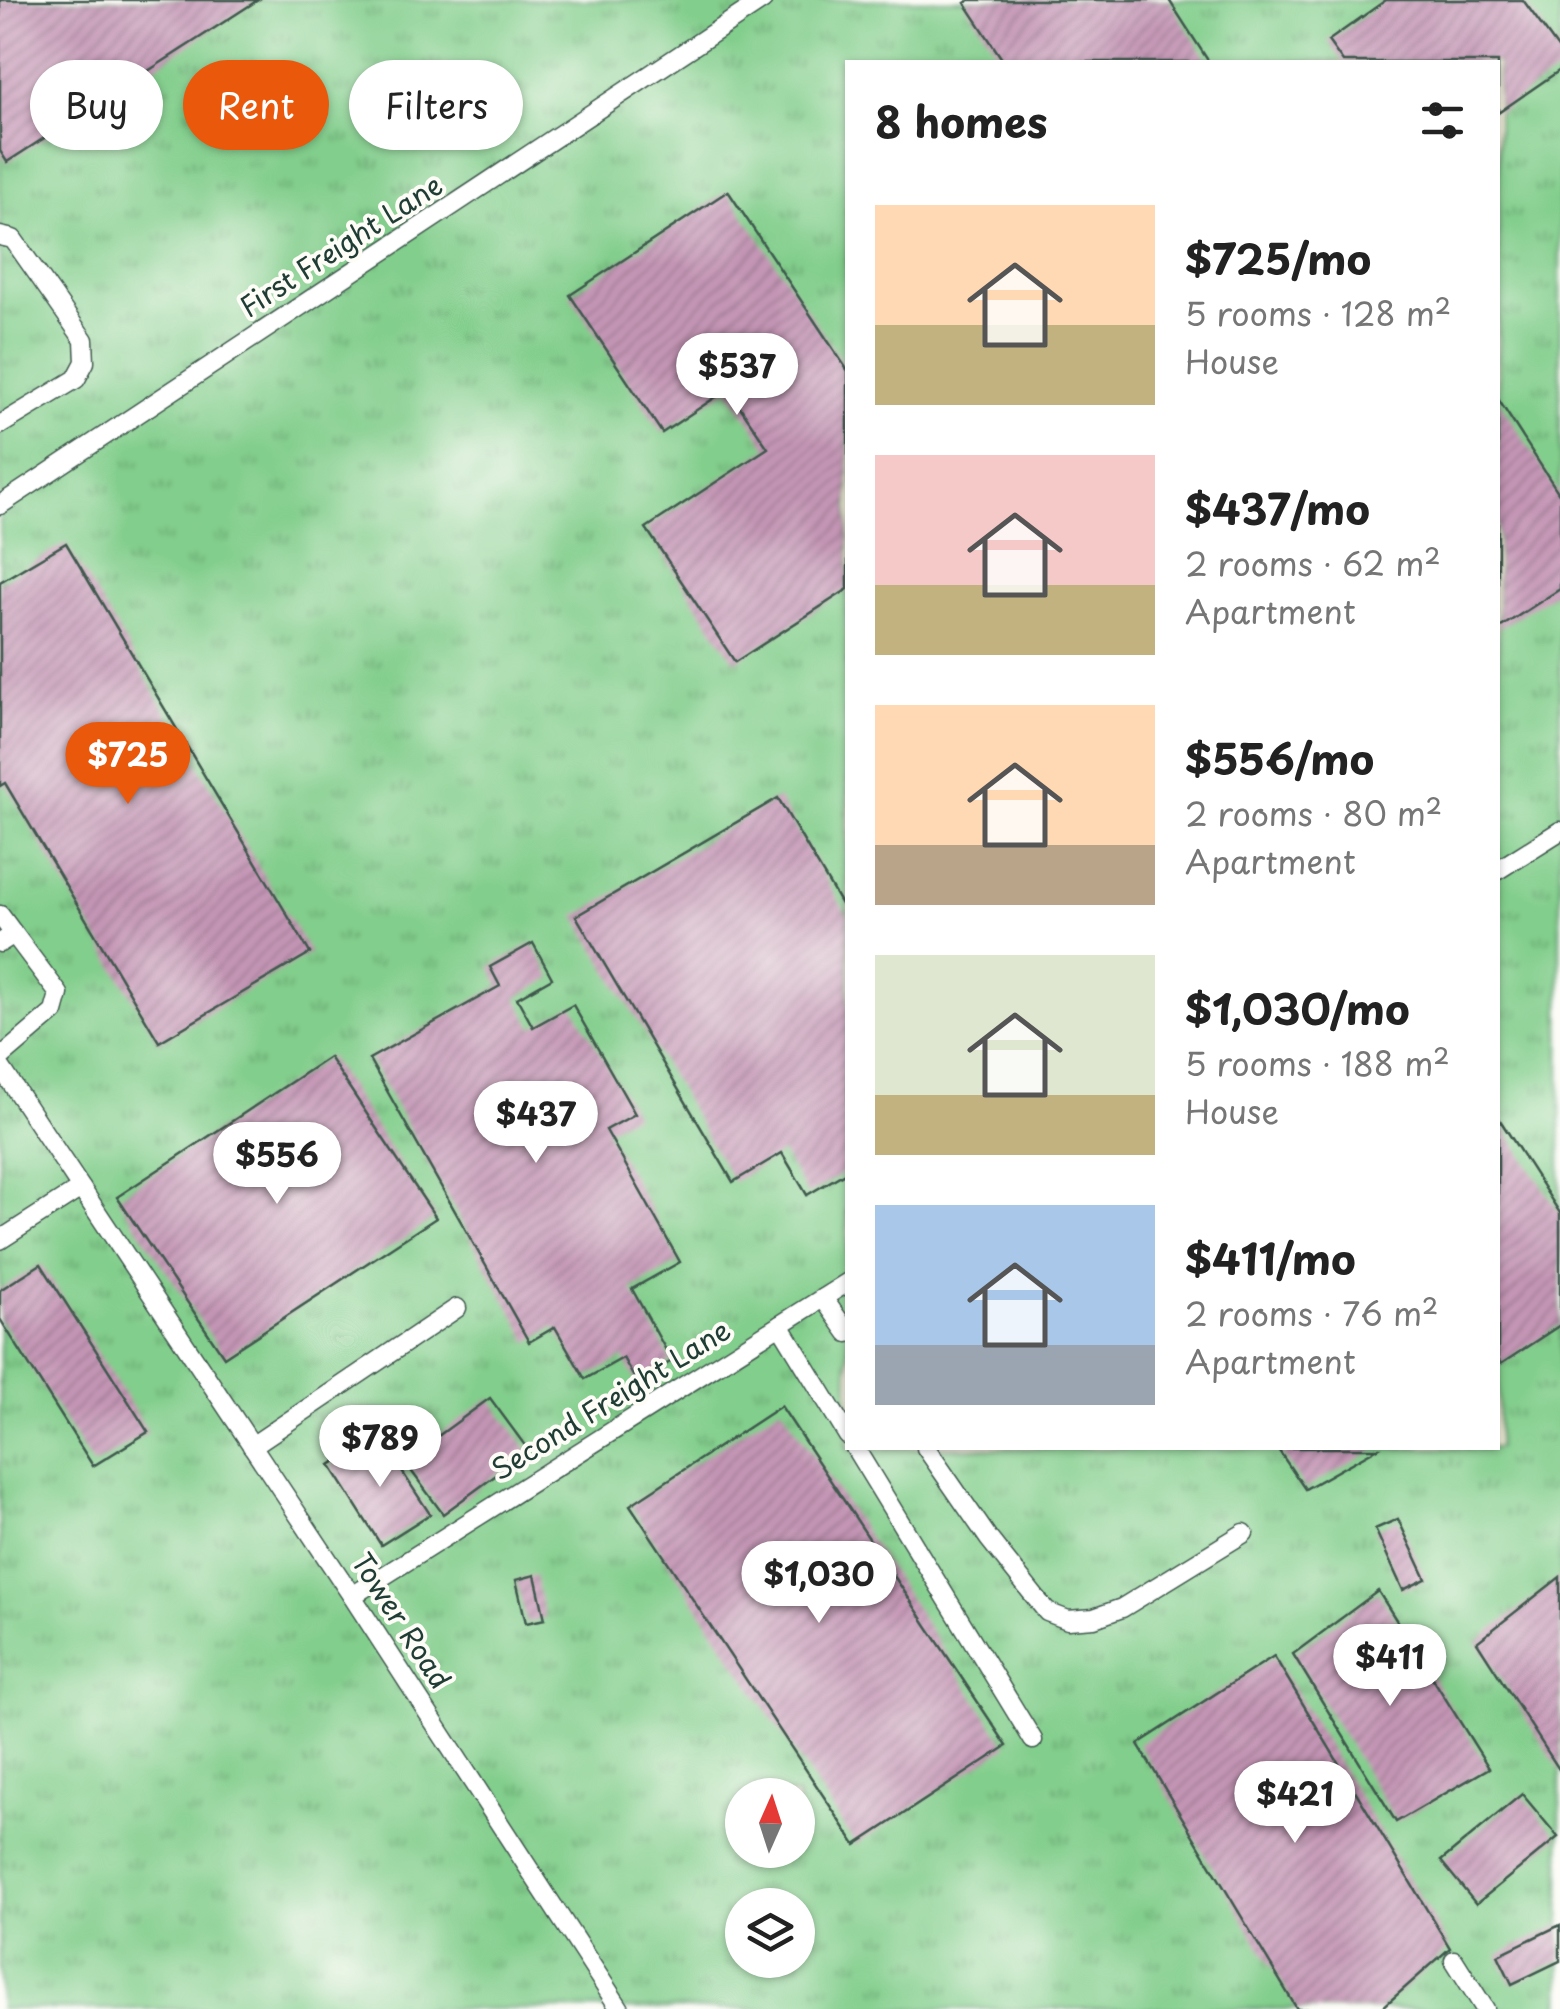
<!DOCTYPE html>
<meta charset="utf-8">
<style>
:root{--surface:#fff;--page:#f2f2f2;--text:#222;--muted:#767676;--accent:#ea580c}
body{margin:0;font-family:"Playpen Sans",sans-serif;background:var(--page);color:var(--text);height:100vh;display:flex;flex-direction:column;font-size:38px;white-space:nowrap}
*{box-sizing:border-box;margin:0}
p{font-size:32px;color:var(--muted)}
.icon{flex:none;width:55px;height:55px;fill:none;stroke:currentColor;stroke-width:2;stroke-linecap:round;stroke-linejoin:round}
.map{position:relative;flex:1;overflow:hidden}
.details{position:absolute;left:845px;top:60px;width:655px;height:1390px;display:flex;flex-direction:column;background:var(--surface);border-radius:0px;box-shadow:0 2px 8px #0004}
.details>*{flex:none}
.top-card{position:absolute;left:30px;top:60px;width:665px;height:90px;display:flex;gap:20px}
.needle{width:65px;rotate:3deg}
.fabs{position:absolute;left:725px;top:1778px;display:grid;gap:20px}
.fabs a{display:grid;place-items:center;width:90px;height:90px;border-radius:50%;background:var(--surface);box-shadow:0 2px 8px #0004;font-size:50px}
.price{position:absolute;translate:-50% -85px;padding:0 22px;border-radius:35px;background:#fff;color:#222;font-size:32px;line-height:65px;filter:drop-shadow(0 2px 5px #0008)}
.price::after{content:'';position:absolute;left:50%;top:60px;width:30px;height:22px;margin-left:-15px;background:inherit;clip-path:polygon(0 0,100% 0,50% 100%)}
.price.active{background:var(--accent);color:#fff}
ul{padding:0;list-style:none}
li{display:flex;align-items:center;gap:30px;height:250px;padding:0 30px}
li span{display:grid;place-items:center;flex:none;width:280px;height:200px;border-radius:0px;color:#555}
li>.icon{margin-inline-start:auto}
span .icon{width:120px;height:120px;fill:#fffc;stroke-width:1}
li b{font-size:42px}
h2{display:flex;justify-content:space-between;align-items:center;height:120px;padding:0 30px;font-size:42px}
.tag{padding:0 35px;border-radius:45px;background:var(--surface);box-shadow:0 2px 8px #0004;font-size:35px;line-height:90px}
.tag.active{background:var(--accent);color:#fff}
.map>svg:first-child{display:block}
</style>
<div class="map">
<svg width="1560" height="2009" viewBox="0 0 1560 2009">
<defs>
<pattern id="grass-tufts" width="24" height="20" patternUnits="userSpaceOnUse" patternTransform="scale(2.5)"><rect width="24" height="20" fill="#82ce8c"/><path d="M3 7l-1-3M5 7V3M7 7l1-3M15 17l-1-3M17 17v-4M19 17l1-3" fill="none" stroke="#6aa873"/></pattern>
<pattern id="building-hatch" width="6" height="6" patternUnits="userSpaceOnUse" patternTransform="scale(2.5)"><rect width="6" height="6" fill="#c596b6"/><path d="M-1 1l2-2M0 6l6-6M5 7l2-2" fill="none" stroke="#9f7c95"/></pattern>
</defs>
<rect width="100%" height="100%" fill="#fdfcf7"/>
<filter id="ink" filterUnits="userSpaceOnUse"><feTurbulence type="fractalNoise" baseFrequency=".01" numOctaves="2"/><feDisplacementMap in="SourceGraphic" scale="20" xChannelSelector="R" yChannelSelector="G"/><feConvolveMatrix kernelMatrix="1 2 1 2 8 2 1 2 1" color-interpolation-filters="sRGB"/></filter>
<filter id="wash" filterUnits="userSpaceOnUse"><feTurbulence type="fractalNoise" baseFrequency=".0048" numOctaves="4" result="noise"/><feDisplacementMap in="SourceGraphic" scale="40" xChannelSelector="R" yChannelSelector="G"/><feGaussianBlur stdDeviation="2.25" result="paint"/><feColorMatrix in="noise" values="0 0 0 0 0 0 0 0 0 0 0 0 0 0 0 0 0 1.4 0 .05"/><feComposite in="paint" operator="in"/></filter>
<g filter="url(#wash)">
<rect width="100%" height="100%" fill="#f3eed9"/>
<path fill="url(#grass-tufts)" stroke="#508660" stroke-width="2.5" fill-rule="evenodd" d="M 0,0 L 1560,0 L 1560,2009 L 0,2009 ZM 848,62 L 1498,62 L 1498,1448 L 848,1448 ZM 742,1795 L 798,1795 L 798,1850 L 742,1850 ZM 742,1905 L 798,1905 L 798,1960 L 742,1960 Z"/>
<g id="blocks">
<g fill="url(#building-hatch)">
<path d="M 0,0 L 258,0 L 7,162 L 0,151 Z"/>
<path d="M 970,0 L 1169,0 L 1209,62 L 1004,62 L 965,3 Z"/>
<path d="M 1386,0 L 1523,0 L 1560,51 L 1560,70 L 1498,113 L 1498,62 L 1343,62 L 1328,41 Z"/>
<path d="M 728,191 L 848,371 L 848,589 L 735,662 L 646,528 L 768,448 L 728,389 L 662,433 L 570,295 Z"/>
<path d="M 1498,399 L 1560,495 L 1560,589 L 1498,629 Z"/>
<path d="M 66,543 L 310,953 L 159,1042 L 5,783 L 0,786 L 0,582 Z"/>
<path d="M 778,798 L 848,916 L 848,1171 L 807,1195 L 782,1153 L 733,1182 L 576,916 Z"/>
<path d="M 533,943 L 552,978 L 517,998 L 533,1027 L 573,1005 L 635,1114 L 606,1130 L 680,1262 L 632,1289 L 672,1361 L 636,1381 L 623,1358 L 585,1379 L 555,1327 L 529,1342 L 369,1059 L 500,986 L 490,967 Z"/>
<path d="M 329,1057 L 436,1218 L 224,1357 L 117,1197 Z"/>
<path d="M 1498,1117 L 1560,1213 L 1560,1325 L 1501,1364 L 1498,1359 Z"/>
<path d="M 41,1264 L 148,1432 L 93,1466 L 0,1319 L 0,1290 Z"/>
<path d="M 490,1398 L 529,1451 L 443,1514 L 404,1461 Z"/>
<path d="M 781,1406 L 1007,1746 L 856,1845 L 630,1505 Z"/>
<path d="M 378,1435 L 430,1514 L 381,1545 L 330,1465 Z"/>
<path d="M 1277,1448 L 1378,1448 L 1305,1489 Z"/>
<path d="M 1398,1519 L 1426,1579 L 1403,1590 L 1375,1529 Z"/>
<path d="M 535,1575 L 545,1619 L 526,1623 L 516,1580 Z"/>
<path d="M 1560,1577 L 1560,1771 L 1477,1642 Z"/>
<path d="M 1378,1591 L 1489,1768 L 1396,1822 L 1293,1654 Z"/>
<path d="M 1274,1656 L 1450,1948 L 1381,2009 L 1297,2009 L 1138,1744 Z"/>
<path d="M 1522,1794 L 1558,1837 L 1476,1904 L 1441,1861 Z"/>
<path d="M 1560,1925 L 1560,1961 L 1512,1984 L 1498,1955 Z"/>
</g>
</g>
</g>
<g filter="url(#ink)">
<use href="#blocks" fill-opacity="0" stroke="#3f584d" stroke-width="2.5"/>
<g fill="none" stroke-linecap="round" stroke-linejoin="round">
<defs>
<g id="service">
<path d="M 0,236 L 13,239 L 84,340 L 85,362 L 76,379 L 0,425"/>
<path d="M 0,505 L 763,0"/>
<path d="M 1498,870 L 1560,831"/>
<path d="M 0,915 L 14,934"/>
<path d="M 0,943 L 14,934 L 59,994 L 54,1012 L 0,1058"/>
<path d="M 0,1066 L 352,1596 L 620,2009"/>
<path d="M 0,1240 L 81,1188"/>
<path d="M 823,1298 L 848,1333"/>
<path d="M 780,1325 L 848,1436"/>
<path d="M 252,1446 L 457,1308"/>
<path d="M 855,1448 L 1033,1740"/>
<path d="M 926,1448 L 989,1539 L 1047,1612 L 1068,1620 L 1094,1618 L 1122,1608 L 1244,1533"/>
<path d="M 352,1596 L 848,1282"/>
<path d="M 1454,1960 L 1485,2009"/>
</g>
</defs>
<use href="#service" stroke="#3f584d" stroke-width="21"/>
<use href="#service" stroke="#fff" stroke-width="18"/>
</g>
</g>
<g text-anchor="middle" stroke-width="8" stroke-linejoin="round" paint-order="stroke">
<g font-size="28" fill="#1f3d34" stroke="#fdfcf7">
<text transform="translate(341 246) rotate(-33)" y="10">First Freight Lane</text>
<text transform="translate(611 1400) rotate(-32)" y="10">Second Freight Lane</text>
<text transform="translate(401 1621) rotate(57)" y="10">Tower Road</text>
</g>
</g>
</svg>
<div class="fabs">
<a><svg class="needle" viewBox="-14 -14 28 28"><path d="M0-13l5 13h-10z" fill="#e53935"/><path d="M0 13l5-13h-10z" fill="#767676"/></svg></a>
<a><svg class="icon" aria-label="layers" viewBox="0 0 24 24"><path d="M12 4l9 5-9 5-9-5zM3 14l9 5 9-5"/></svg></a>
</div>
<b class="price" style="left:737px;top:418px">$537</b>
<b class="price active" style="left:128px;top:807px">$725</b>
<b class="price" style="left:536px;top:1166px">$437</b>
<b class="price" style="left:277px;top:1207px">$556</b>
<b class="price" style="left:380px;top:1490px">$789</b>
<b class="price" style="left:819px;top:1626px">$1,030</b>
<b class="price" style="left:1390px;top:1709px">$411</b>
<b class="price" style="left:1295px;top:1846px">$421</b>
<div class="top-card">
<a class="tag">Buy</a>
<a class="tag active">Rent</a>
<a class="tag">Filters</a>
</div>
<section class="details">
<h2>8 homes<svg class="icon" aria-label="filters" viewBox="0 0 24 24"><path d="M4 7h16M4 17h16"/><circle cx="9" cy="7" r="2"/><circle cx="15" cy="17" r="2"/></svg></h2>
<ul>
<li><span style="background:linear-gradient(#ffd9b3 60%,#c2b280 0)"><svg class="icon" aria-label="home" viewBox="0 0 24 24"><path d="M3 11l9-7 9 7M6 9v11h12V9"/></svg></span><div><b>$725/mo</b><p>5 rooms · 128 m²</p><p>House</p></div></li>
<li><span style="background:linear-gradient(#f6c9c9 65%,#c2b280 0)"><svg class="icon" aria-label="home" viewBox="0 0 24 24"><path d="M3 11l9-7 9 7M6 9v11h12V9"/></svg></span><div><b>$437/mo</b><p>2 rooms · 62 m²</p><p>Apartment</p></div></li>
<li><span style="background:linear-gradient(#ffd9b3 70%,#b9a48a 0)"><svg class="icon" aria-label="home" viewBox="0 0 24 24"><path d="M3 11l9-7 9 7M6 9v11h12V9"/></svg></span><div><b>$556/mo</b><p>2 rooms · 80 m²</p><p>Apartment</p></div></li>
<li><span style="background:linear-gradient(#dfe7d0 70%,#c2b280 0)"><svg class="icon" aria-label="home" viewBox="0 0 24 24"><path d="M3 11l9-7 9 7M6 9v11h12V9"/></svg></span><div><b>$1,030/mo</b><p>5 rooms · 188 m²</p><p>House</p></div></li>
<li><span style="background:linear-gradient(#a9c7e8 70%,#9aa5b1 0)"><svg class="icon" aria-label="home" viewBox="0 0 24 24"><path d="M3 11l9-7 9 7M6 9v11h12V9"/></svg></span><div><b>$411/mo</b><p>2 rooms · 76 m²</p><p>Apartment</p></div></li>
</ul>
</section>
</div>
